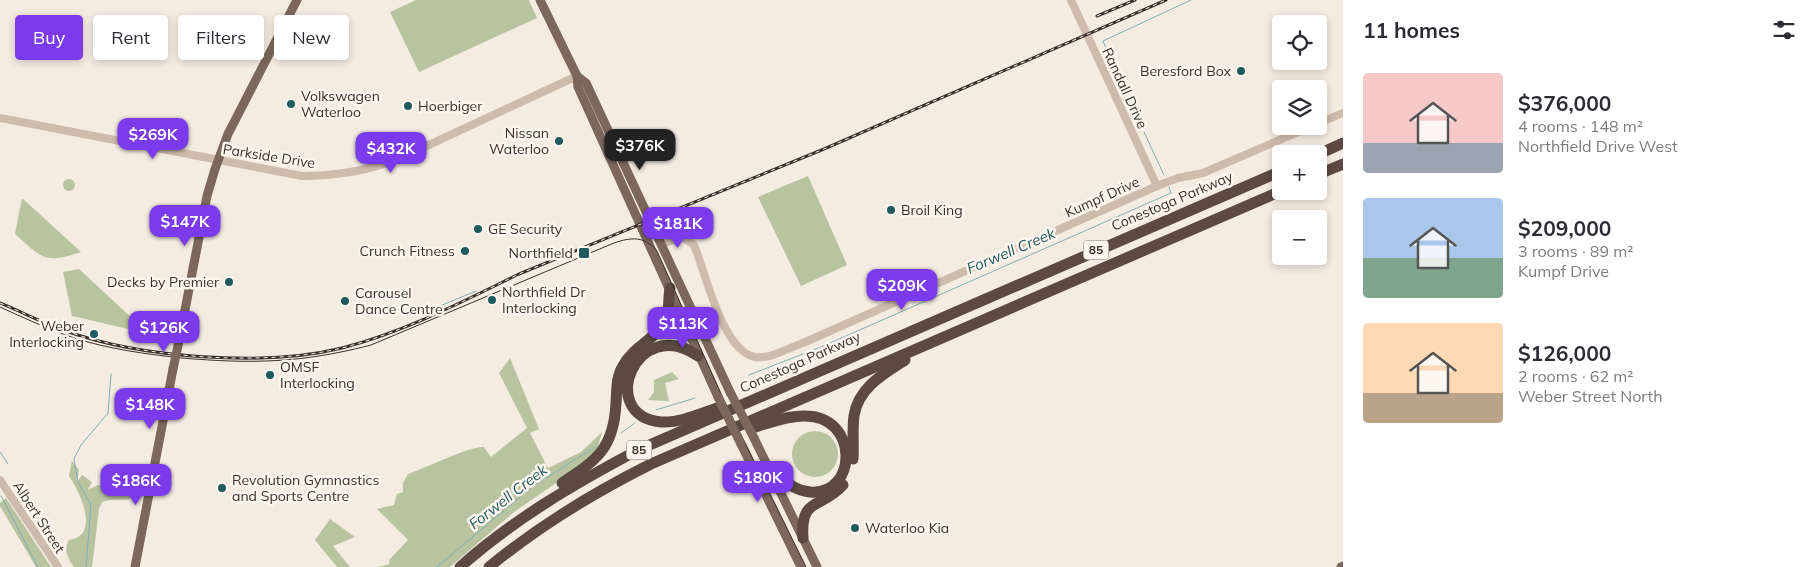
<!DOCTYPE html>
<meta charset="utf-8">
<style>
:root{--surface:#fff;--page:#f7f7f7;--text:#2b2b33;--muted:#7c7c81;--accent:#7c3aed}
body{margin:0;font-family:Mulish,sans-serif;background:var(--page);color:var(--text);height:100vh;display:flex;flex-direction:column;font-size:19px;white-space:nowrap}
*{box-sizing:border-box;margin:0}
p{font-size:16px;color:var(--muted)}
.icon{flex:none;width:28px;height:28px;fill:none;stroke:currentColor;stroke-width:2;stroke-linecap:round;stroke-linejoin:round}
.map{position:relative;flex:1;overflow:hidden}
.drawer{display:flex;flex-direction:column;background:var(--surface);width:475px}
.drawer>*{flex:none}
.hud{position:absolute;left:15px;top:15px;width:475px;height:45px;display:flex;gap:10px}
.controls{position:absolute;left:1272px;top:15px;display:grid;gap:10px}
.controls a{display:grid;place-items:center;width:55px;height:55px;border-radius:5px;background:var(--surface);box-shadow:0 2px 8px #0003;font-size:25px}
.price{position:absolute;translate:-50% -42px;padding:0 11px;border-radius:10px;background:var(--accent);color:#fff;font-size:16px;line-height:32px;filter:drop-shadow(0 1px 2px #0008)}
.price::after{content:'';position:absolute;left:50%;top:30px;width:15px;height:11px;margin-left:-8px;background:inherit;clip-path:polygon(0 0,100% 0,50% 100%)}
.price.current{background:#222;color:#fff}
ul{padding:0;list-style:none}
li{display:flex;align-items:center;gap:15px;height:125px;padding:0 20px}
li span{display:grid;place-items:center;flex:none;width:140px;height:100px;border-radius:5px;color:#555}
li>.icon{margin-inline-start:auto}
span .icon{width:60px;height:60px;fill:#fffc;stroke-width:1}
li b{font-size:21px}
h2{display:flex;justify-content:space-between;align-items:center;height:60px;padding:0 20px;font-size:21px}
.pill{padding:0 18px;border-radius:5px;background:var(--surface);box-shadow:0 2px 8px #0003;font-size:18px;line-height:45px}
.pill.current{background:var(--accent);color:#fff}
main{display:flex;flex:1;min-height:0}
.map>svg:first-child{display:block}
</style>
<main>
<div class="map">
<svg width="1343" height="567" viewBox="0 0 1343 567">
<rect width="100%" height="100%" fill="#f4ebe1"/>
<g fill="#b8c4a0">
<path d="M 416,0 L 529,0 L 537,18 L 419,72 L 390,12 Z"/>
<path d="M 413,138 L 418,139 L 420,144 L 405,151 L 403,145 Z"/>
<path d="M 808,176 L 847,265 L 801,286 L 758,197 Z"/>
<circle cx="69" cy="185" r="6"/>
<path d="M 22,198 L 81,252 C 44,264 43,259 15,234 Z"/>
<path d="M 79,269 L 135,321 L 167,338 L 72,316 L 63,272 Z"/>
<path d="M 510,358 L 539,429 L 530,433 L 548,468 L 581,452 L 602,432 L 597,450 L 585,463 L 514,512 L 450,567 L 378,567 L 390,564 L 389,560 L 408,540 L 377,509 L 394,505 L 397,494 L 403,492 L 403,483 L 408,474 C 423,469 472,445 484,447 L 491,457 L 527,428 L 499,373 Z"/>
<path d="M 672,372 L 679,379 L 665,383 L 669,401 L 648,400 L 654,392 L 654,380 Z"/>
<circle cx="815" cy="454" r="23"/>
<path d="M 72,461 L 79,470 L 77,482 L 82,475 L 92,482 L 88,490 L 98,485 L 120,494 L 127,490 L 131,492 L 130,499 C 120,501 111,498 102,502 L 99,509 L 92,567 L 74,567 C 68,559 63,549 69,540 C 101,536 80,492 69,476 Z"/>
<path d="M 6,498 L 51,567 L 36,567 L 0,506 L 0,503 Z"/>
<path d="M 330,519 L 355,537 L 333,546 L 350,567 L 337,567 L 315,540 Z"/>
</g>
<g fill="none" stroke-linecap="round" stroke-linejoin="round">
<g stroke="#7fb0b2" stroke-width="1">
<path d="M 1140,126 L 1103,41 L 1191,0"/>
<path d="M 1144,132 L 1164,175"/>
<path d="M 428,311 L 476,291"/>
<path d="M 749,375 L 821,347 L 1171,193 L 1169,187"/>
<path d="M 656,410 L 695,398"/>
<path d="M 621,433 L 635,423"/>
<path d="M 0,452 L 8,464"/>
<path d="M 1,496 L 38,567"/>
<path d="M 86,567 L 91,505 L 78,482 L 74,459 L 81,445 L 108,413 L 111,374"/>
<path d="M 437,567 L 533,486 L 595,447"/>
</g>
<g stroke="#cdbbac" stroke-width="8">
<path d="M 1071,0 L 1157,186"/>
<path d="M 0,118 L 302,176 C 338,176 369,171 403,157 L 577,76"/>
<path d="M 1319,123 L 1343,113"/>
<path d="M 662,244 L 682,237 L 694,245 C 705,271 722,351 755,357 C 771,359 788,348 803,343 L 1157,186 L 1178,178 L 1203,173 L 1312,126"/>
<path d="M 0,480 L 58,567"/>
</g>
<g stroke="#7d675c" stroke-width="9">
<path d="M 540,0 L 577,76 L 578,87 L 718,397"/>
<path d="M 577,76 L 586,83 L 730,392"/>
<path d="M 179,341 L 207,196 L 215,169 L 228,134 L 297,0"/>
<path d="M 754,438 L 817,567"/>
<path d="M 741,444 L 801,567"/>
<path d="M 135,567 L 173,369"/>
<path d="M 1341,567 L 1343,566"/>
</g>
<g stroke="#5c4a42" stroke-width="11">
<path d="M 1319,154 L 1343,143"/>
<path d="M 1319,174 L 1343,164"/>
<path d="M 698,356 C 637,313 595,415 661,422 C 681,423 702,413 720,407"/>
<path d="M 752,428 C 769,423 786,416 804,416 C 860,415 858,496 810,492 C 790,490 785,478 771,470"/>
<path d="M 853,459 C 854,445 852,430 854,416 C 858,388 883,374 905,360"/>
<path d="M 562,483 C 597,460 614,448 616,403 C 617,390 616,377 623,366 C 633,346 658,339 666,318 C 670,308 668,298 670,288"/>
<path d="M 803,538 C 800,496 822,509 843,485"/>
<path d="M 460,567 C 514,519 574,484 638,450 L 1281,171"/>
<path d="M 489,567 C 539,526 593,493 651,464 L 1281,191"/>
</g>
<path stroke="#3b302b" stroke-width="1" d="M 0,307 C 24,318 48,329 74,338 C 109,349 145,354 182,358 C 252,364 302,363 371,345 L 614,243 C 631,237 645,236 657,251 L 722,396 L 806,567"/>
<defs>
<g id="rail">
<path d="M 1097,16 L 1135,0"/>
<path d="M 0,303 C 22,312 43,323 66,331 C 141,358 265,367 342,348 C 404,332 462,302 519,274 L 824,149 L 1166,0"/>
</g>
</defs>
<use href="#rail" stroke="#3b302b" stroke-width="3"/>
<use href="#rail" stroke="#fbf5ee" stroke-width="1" stroke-dasharray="4" stroke-linecap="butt"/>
<g stroke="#7d675c" stroke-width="9">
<path d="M 173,369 L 179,341"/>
<path d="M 730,392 L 754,438"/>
<path d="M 718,397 L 741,444"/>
</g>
</g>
<g fill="#1f5a5e" stroke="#fbf5ee" stroke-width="2">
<circle cx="1241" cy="71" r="5"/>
<circle cx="291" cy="104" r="5"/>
<circle cx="408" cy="106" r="5"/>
<circle cx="559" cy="141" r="5"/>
<circle cx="891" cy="210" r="5"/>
<circle cx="478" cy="229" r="5"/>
<circle cx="465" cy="251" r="5"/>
<rect x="578" y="247" width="12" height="12" rx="2.5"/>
<circle cx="229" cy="282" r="5"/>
<circle cx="492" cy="300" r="5"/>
<circle cx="345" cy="301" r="5"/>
<circle cx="94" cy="334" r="5"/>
<circle cx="270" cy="375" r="5"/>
<circle cx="222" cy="488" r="5"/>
<circle cx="855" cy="528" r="5"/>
</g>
<g text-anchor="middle" stroke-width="5" stroke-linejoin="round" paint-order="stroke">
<g fill="#fbf5ee" stroke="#756b66" stroke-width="1">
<rect x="1083.5" y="240.5" width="25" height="19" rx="4"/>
<rect x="626.5" y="440.5" width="25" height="19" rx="4"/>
</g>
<g font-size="12" font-weight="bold" fill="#3b302b">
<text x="1096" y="254">85</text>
<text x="639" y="454">85</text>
</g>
<g font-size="14" fill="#3b302b" stroke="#fbf5ee" text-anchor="start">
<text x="1231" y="76" text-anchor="end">Beresford Box</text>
<text x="301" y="101">Volkswagen<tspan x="301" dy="16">Waterloo</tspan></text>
<text x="418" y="111">Hoerbiger</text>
<text x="549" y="138" text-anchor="end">Nissan<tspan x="549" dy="16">Waterloo</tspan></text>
<text x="901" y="215">Broil King</text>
<text x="488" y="234">GE Security</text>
<text x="455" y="256" text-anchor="end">Crunch Fitness</text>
<text x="573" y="258" text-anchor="end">Northfield</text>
<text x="219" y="287" text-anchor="end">Decks by Premier</text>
<text x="502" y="297">Northfield Dr<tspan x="502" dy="16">Interlocking</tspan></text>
<text x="355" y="298">Carousel<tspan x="355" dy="16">Dance Centre</tspan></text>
<text x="84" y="331" text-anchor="end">Weber<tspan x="84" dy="16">Interlocking</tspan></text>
<text x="280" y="372">OMSF<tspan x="280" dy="16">Interlocking</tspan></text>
<text x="232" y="485">Revolution Gymnastics<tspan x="232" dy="16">and Sports Centre</tspan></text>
<text x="865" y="533">Waterloo Kia</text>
</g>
<g font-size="14" fill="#3b302b" stroke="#fbf5ee">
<text transform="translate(1125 88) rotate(65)" y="5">Randall Drive</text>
<text transform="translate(269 156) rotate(9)" y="5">Parkside Drive</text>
<text transform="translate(1102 197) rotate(-24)" y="5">Kumpf Drive</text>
<text transform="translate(1172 201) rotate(-23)" y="5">Conestoga Parkway</text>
<text transform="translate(800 362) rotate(-24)" y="5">Conestoga Parkway</text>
<text transform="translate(39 517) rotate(57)" y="5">Albert Street</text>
</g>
<g font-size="15" font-style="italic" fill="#1f5a5e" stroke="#fbf5ee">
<text transform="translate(1011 251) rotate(-23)" y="5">Forwell Creek</text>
<text transform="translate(508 497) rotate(-38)" y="5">Forwell Creek</text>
</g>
</g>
</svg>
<div class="controls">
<a><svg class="icon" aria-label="locate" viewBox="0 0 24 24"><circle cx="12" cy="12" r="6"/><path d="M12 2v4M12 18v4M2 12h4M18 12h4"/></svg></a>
<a><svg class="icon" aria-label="layers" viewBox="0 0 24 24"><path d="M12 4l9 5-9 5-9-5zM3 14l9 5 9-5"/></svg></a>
<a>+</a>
<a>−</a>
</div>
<b class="price" style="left:153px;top:160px">$269K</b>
<b class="price current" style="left:640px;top:171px">$376K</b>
<b class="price" style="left:391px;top:174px">$432K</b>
<b class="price" style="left:185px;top:247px">$147K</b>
<b class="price" style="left:678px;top:249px">$181K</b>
<b class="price" style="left:902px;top:311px">$209K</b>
<b class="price" style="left:683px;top:349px">$113K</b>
<b class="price" style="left:164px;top:353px">$126K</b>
<b class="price" style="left:150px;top:430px">$148K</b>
<b class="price" style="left:758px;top:503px">$180K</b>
<b class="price" style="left:136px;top:506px">$186K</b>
<div class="hud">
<a class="pill current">Buy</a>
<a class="pill">Rent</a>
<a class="pill">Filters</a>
<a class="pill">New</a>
</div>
</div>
<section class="drawer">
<h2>11 homes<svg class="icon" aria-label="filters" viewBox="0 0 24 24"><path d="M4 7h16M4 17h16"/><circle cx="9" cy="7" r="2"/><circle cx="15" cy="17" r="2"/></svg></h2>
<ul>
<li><span style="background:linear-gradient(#f6c9c9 70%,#9aa5b1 0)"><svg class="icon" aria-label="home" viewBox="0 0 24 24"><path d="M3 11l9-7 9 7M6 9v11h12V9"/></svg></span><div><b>$376,000</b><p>4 rooms · 148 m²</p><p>Northfield Drive West</p></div></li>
<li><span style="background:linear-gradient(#a9c7e8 60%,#7fa58c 0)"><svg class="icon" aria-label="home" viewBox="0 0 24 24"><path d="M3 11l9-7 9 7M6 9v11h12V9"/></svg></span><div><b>$209,000</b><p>3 rooms · 89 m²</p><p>Kumpf Drive</p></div></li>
<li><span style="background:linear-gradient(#ffd9b3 70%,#b9a48a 0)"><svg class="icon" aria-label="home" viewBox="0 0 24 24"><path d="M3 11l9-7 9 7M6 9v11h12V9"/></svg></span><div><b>$126,000</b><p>2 rooms · 62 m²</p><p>Weber Street North</p></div></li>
</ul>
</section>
</main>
